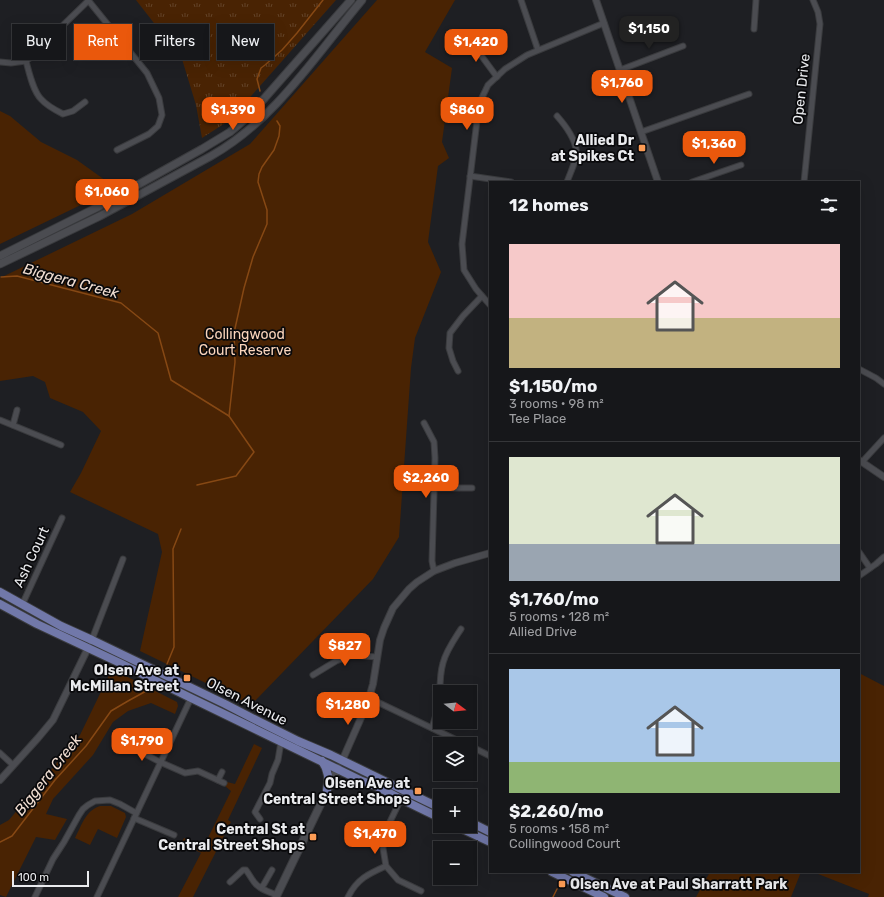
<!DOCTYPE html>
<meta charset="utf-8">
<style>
:root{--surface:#16171a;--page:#1f2023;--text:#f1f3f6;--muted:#9e9fa2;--line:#353639;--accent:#ea580c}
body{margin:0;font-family:Rubik,sans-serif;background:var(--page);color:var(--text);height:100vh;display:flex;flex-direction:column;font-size:15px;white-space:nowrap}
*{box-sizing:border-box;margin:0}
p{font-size:13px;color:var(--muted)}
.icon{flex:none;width:22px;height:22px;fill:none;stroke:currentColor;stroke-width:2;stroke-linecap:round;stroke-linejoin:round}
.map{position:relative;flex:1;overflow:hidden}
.drawer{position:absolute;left:489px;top:181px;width:371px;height:692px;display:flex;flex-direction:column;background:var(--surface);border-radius:0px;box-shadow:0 4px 16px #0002,0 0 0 1px var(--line)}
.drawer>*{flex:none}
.hud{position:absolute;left:12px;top:24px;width:380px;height:36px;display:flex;gap:8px}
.needle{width:26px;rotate:106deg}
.fabs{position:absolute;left:433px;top:685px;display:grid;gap:8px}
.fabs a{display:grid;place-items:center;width:44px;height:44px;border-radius:0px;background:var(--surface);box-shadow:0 4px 16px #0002,0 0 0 1px var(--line);font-size:20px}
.scale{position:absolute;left:12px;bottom:10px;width:77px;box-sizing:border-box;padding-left:4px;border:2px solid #eaebee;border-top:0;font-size:11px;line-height:14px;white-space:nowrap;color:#eaebee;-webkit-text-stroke:3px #09090b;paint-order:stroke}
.price{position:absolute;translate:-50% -34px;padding:0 9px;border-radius:8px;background:var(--accent);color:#fff;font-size:13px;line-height:26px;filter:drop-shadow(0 1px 2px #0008)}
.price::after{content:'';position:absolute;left:50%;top:24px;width:12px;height:9px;margin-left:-6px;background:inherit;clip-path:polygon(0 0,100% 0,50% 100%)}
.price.on{background:#222;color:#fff}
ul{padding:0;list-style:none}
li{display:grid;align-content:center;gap:8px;height:212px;padding:0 20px}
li+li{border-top:1px solid var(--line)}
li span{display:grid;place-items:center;height:124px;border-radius:0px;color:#555}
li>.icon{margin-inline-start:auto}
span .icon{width:72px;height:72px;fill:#fffc;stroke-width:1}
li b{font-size:17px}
h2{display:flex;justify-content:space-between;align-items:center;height:48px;padding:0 20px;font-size:17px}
.pill{padding:0 14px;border-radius:0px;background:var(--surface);box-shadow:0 4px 16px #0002,0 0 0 1px var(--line);font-size:14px;line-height:36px}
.pill.on{background:var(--accent);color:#fff}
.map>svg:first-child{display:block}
</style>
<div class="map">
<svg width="884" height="897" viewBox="0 0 884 897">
<defs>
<pattern id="grass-tufts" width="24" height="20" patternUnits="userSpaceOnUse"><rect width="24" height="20" fill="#492303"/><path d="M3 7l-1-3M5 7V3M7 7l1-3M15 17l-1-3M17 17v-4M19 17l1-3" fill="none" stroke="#634328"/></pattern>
</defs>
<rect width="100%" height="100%" fill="#1e1f23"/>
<path fill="url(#grass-tufts)" d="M 136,0 L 336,0 L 230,120 L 202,138 L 196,105 L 182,59 Z"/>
<g fill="#492303">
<path d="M 377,0 L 455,0 L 425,52 L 452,68 L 442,142 L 449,158 L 438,166 L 428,242 L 441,272 L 415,338 L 411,368 L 399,537 L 373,579 L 251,705 L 140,651 L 162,552 L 158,534 L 70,492 L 81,473 L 101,431 L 83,412 L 50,398 L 45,382 L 33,376 L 0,381 L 0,278 L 132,214 L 250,144 Z"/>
<path d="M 0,111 L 10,116 L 41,142 L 77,160 L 116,188 L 0,244 Z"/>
<path d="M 112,669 L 177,702 L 178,706 L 175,714 L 151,703 L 128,711 L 113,722 L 93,755 L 53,799 L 46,814 L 67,819 L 55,840 L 36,837 L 6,897 L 0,895 L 0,825 L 9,820 L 80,735 Z"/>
<path d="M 859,673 L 884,686 L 884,897 L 868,897 L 869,894 L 813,872 L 859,872 Z"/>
<path d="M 254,744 L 262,748 L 228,820 L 231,822 L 193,897 L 178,897 L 201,853 L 181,843 L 184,838 L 204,846 L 231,791 L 225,786 L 227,782 L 235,784 Z"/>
<path d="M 100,806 L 111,806 L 125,813 L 126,817 L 117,838 L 98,829 L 90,845 L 75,838 C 82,825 85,811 100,806 Z"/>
<path d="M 710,872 L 801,872 L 791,897 L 696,897 Z"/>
</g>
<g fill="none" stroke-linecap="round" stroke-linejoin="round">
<g stroke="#864814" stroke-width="1.5">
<path d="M 260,91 L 257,79 L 261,68 L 265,65 L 282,50 L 297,33 L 323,0"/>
<path d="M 1,277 L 17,276 L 121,303 L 158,333 L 171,380 L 229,416 L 254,452 L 236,476 L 197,485"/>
<path d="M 229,416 L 235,362 L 234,333 L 244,288 L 253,257 L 267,224 L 267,210 L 258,182 L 259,174 L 262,167 L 274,150 L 279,136 L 280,126 L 277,121"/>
<path d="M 167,664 L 174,647 L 173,549 L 181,529"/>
<path d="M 0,842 L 12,836 L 55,780 L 86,746 L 111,711 L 128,701 L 148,690"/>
<path d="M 553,897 L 557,889"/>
</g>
<defs>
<g id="minor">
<path d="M 88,0 L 147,73 L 159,98 L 162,115 L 158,126 L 149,134 L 117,150"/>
<path d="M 521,0 L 538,50"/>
<path d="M 754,29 L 756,0"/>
<path d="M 469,39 L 497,77"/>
<path d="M 26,61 C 29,72 33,91 41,99 C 47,106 55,110 63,114 L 73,111 L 85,102"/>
<path d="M 0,62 L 11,63 L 26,61 L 43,48 L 57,31 L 88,1"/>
<path d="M 620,70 L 683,46"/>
<path d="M 557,116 C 565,125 574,137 576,149 C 578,158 570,173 567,182"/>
<path d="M 641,132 L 749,94"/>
<path d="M 470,176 L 511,182"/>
<path d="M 692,182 L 741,165"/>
<path d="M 804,182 L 820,24 L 818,12 L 813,0"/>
<path d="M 490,305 L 476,289 L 464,270 L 462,244 L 479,104 L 488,85 L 505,69 L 527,55 L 604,23"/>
<path d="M 859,369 L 876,378 L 884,384"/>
<path d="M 458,371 L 453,361 L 449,348 L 450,333 L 463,316 L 482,296"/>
<path d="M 0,420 L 61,445"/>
<path d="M 424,423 L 434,442 L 435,458 L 432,561 L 434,571"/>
<path d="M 13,425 L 17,410"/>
<path d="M 862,462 L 884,438"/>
<path d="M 434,488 L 472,488"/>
<path d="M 859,552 L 870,568"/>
<path d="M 859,576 L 876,564 L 884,557"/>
<path d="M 22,605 L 62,518"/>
<path d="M 91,642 L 123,559"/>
<path d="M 313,675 L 336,661 L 352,655 L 377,657"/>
<path d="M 440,692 C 440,682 440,673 443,663 C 446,651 454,640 461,629"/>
<path d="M 369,698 L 465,744"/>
<path d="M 432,728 L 438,708 L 440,694"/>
<path d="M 470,746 L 490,756"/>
<path d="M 138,747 L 143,753 L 160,762 L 185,773 L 198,771 L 224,783"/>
<path d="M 0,753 L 13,765"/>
<path d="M 218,780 L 222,772"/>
<path d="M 401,799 L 385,832 L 383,848 L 386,866 L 398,880 L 421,891"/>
<path d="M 134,818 L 174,835"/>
<path d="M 260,819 L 255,812 L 270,783 L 272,774 L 278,760 L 281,742"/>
<path d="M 230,882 L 243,870 L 246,870 C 249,874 251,878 254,882 C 259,889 269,892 277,895"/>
<path d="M 261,888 L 264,884 L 272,870"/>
<path d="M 35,897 L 53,859 L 64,842 L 79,815 L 83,809 L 88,805 L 95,801 L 110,800 L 120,804 L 136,813"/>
<path d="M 97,897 L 191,698"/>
<path d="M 348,897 C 357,879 368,874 386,866"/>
</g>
<g id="tertiary">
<path d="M 596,0 L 658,182"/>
<path d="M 859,460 L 884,477"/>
<path d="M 342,761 L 364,711 L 369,698 L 373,684 L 380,640 L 384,628 L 393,608 L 409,589 L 417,582 L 434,571 L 455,563 L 490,553"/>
<path d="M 0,780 L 38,738 L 53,720 L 88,648"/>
</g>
<g id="secondary">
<path d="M 0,256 L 100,206 L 202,149 L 230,132 L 244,120 L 262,101 L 351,0"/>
<path d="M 0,264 L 100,216 L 211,156 C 275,120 315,56 362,0"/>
<path d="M 276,897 L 338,768"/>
</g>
<g id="primary">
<path d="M 0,592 L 61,626 L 92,640 L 225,704 L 252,718 L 298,741 L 331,755 L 440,808"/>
<path d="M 0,604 L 37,624 L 120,663 L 138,672 L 191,698 L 362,781 L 376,786 L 401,799 L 440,818"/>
<path d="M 322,761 C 329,771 329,779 327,790"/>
<path d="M 470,822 L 490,832"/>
<path d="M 456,826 L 490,842"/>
<path d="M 552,872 L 604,897"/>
<path d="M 573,872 L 625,897"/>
</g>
</defs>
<use href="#minor" stroke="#3a3b3e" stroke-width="7"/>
<use href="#tertiary" stroke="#3a3b3e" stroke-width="8"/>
<use href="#secondary" stroke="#3a3b3e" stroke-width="9"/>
<use href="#primary" stroke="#3a3b3e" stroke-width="10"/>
<use href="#minor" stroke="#4b4c51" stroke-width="5"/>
<use href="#tertiary" stroke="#4b4c51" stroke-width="6"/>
<use href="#secondary" stroke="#4b4c51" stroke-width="7"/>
<use href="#primary" stroke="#7178a9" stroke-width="8"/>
</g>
<g fill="#fd9c55" stroke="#09090b" stroke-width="1.5">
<rect x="638" y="144" width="8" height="8" rx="2"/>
<rect x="183" y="674" width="8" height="8" rx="2"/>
<rect x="414" y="787" width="8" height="8" rx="2"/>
<rect x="309" y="833" width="8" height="8" rx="2"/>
<rect x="558" y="880" width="8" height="8" rx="2"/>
</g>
<g text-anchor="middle" stroke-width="3.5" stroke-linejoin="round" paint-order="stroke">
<g font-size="14" fill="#eaebee" stroke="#09090b">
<text transform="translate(801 89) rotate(-84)" y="5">Open Drive</text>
<text transform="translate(31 557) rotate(-65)" y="5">Ash Court</text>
<text transform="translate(247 701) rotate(27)" y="5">Olsen Avenue</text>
</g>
<g font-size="14" font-weight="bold" fill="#eaebee" stroke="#09090b" text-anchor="end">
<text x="634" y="145">Allied Dr<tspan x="634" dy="16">at Spikes Ct</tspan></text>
<text x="179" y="675">Olsen Ave at<tspan x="179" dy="16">McMillan Street</tspan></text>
<text x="410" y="788">Olsen Ave at<tspan x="410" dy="16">Central Street Shops</tspan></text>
<text x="305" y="834">Central St at<tspan x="305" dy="16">Central Street Shops</tspan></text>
<text x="570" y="889" text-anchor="start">Olsen Ave at Paul Sharratt Park</text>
</g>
<g font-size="14" fill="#fbd5bc" stroke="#09090b">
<text x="245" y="339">Collingwood<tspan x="245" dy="16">Court Reserve</tspan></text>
</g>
<g font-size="15" font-style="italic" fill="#f1ded2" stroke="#09090b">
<text transform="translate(71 281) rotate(15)" y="5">Biggera Creek</text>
<text transform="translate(48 775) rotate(-52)" y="5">Biggera Creek</text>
</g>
</g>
</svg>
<div class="fabs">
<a><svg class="needle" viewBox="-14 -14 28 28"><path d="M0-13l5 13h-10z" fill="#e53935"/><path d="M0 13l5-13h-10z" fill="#9e9fa2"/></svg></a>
<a><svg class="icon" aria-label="layers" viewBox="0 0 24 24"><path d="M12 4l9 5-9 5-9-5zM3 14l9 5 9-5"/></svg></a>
<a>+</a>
<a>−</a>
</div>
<div class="scale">100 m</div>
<b class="price on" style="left:649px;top:50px">$1,150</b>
<b class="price" style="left:476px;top:63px">$1,420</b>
<b class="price" style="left:622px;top:104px">$1,760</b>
<b class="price" style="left:233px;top:131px">$1,390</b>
<b class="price" style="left:467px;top:131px">$860</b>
<b class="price" style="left:714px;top:165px">$1,360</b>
<b class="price" style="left:107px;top:213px">$1,060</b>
<b class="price" style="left:426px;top:499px">$2,260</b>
<b class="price" style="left:345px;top:667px">$827</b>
<b class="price" style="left:348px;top:726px">$1,280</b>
<b class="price" style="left:142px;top:762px">$1,790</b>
<b class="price" style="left:375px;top:855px">$1,470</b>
<div class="hud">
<a class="pill">Buy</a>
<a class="pill on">Rent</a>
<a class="pill">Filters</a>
<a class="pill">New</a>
</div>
<section class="drawer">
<h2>12 homes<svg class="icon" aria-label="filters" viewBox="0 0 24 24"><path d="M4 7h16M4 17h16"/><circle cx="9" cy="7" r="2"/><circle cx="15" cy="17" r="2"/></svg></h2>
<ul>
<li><span style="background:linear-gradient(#f6c9c9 60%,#c2b280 0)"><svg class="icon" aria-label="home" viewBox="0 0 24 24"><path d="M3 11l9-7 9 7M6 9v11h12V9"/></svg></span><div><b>$1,150/mo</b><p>3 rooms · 98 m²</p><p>Tee Place</p></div></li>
<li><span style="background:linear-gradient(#dfe7d0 70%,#9aa5b1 0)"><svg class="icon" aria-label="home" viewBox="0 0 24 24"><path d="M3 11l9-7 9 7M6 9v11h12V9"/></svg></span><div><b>$1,760/mo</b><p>5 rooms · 128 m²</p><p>Allied Drive</p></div></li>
<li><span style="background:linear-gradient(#a9c7e8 75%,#8fb573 0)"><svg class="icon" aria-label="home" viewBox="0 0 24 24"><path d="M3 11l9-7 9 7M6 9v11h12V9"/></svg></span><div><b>$2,260/mo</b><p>5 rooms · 158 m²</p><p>Collingwood Court</p></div></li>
</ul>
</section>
</div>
